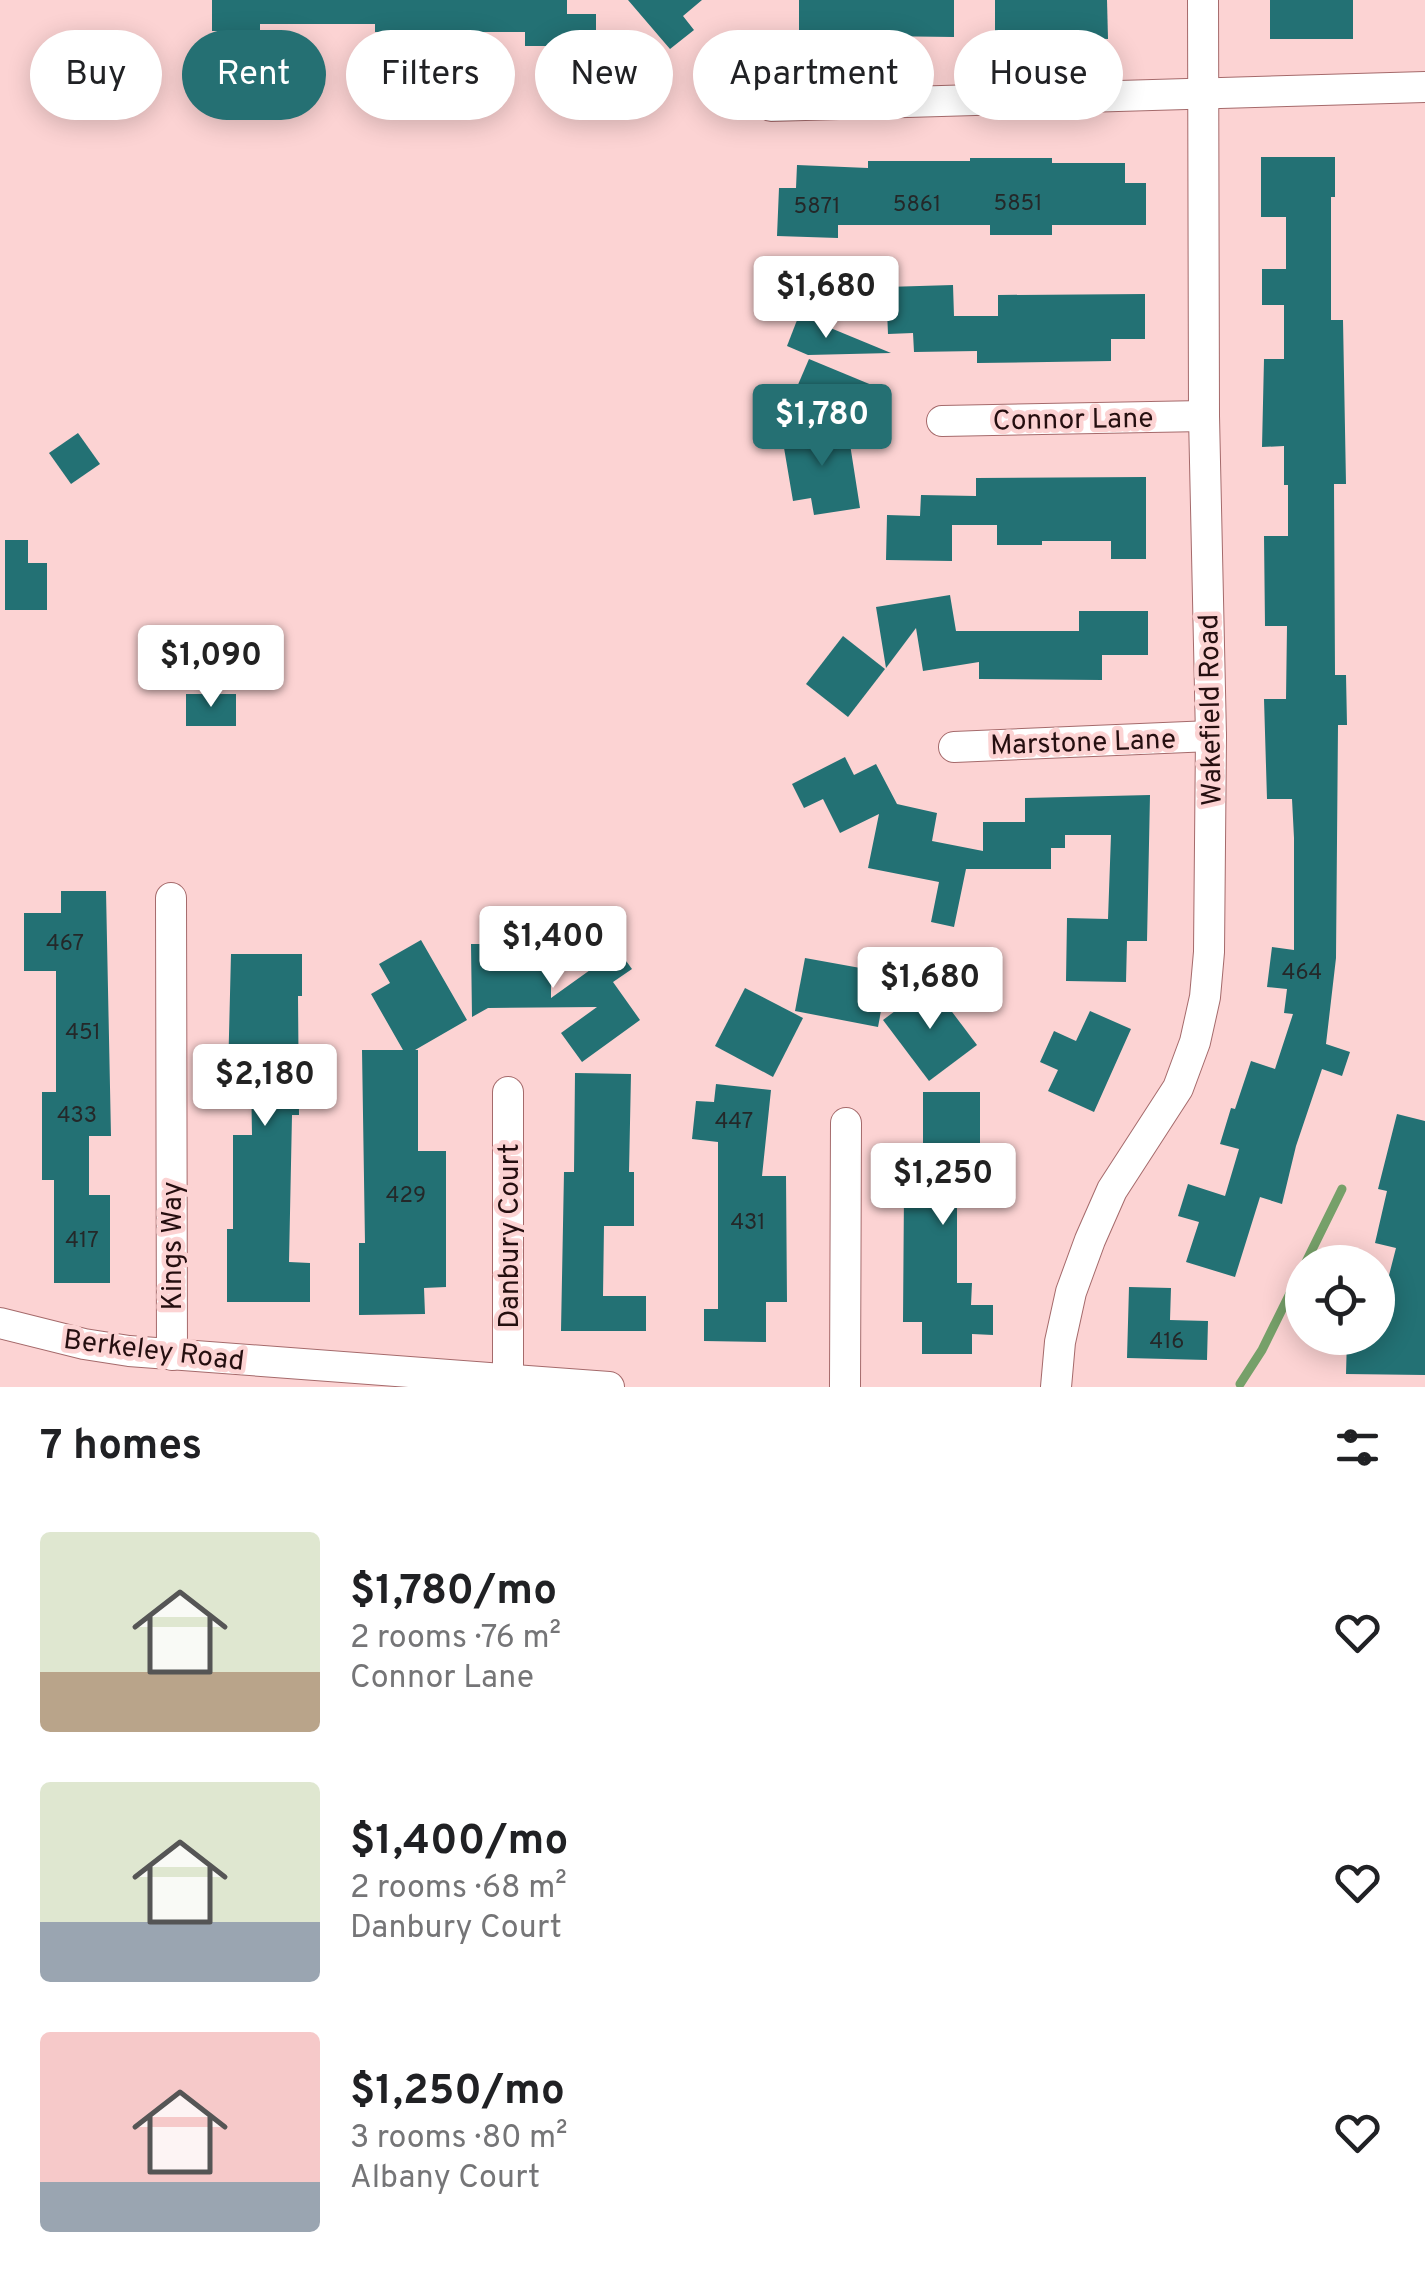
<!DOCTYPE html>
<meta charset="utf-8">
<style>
:root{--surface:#fff;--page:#f2f2f2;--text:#202124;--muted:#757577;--accent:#257073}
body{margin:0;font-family:Overpass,sans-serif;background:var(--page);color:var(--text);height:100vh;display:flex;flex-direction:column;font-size:38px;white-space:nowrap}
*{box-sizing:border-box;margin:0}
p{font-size:32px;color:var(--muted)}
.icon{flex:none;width:55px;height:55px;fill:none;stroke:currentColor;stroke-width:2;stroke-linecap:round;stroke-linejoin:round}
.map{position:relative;height:1387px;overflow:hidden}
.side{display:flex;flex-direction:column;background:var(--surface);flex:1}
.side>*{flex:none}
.guide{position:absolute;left:30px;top:30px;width:1365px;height:90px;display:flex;gap:20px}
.controls{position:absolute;left:1285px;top:1245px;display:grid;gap:20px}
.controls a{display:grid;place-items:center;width:110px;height:110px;border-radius:50%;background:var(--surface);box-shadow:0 5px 25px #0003;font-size:50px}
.price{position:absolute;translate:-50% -85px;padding:0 22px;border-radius:10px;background:#fff;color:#222;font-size:32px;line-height:65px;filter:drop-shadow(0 2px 5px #0008)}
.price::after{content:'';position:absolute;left:50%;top:60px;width:30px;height:22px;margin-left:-15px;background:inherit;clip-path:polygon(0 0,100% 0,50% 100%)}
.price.on{background:var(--accent);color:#fff}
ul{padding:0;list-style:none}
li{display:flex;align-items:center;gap:30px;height:250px;padding:0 40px}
li span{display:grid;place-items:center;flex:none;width:280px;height:200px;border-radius:10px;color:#555}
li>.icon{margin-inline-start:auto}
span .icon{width:120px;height:120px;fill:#fffc;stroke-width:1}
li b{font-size:42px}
h2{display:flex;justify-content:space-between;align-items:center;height:120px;padding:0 40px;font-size:42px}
.pill{padding:0 35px;border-radius:45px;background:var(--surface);box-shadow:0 5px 25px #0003;font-size:35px;line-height:90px}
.pill.on{background:var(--accent);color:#fff}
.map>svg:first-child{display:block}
</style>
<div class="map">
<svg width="1425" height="1387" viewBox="0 0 1425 1387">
<rect width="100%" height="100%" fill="#fcd3d3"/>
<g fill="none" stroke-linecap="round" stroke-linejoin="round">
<g stroke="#76a069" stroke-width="9">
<path d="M 1306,1262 L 1342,1189"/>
<path d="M 1240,1384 L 1262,1350 L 1302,1269"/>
</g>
</g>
<g fill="#237174">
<path d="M 212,0 L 567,0 L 567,14 L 596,14 L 596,46 L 525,46 L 525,32 L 375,32 L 375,24 L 260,24 L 260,31 L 212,31 Z"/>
<path d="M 628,0 L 702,0 L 683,16 L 694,30 L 670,49 Z"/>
<path d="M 799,0 L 954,0 L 954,37 L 799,35 Z"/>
<path d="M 995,0 L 1107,0 L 1108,39 L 995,34 Z"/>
<rect x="1270" y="0" width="83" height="39"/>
<path d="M 1261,157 L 1335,157 L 1335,197 L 1331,197 L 1331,320 L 1343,320 L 1346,484 L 1334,484 L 1335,675 L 1346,675 L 1347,725 L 1338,725 L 1336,958 L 1326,1044 L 1350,1052 L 1342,1076 L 1322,1069 L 1296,1146 L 1282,1204 L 1260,1197 L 1235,1277 L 1186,1262 L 1199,1222 L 1178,1216 L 1188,1184 L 1225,1196 L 1239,1149 L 1220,1144 L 1231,1108 L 1235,1109 L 1251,1061 L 1275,1069 L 1293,1014 L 1284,1013 L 1287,989 L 1267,987 L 1272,947 L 1294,950 L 1294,838 L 1292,799 L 1267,799 L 1264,699 L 1286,699 L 1287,626 L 1265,626 L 1264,536 L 1288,536 L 1288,485 L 1284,485 L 1284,446 L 1262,447 L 1264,359 L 1284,359 L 1284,305 L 1262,305 L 1262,269 L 1286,269 L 1286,217 L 1261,217 Z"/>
<path d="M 970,158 L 1052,158 L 1052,163 L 1125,163 L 1125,183 L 1146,183 L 1146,225 L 1052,225 L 1052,235 L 990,235 L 990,225 L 838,225 L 838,238 L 777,236 L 779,188 L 796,188 L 797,165 L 868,168 L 868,161 L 970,161 Z"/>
<path d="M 953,285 L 954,316 L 998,316 L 998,295 L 1145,294 L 1145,339 L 1111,339 L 1111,361 L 977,363 L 977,351 L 914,352 L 913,333 L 888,334 L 886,287 Z"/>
<path d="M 799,315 L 891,353 L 808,355 L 787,346 Z"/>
<path d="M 809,359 L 879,388 L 864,423 L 794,394 Z"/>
<path d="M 847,425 L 860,508 L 814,515 L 811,498 L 793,501 L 782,436 Z"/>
<path d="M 78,433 L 100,464 L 71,484 L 49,453 Z"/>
<path d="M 1146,477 L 1146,559 L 1111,559 L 1111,541 L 1042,541 L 1042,545 L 997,545 L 997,525 L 952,525 L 952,561 L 886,560 L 887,515 L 920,516 L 921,495 L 976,496 L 976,478 Z"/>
<path d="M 5,540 L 28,540 L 28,563 L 47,563 L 47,610 L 5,610 Z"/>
<path d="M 950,595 L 956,631 L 1079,631 L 1079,611 L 1148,611 L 1148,655 L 1102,655 L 1102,680 L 979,679 L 979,662 L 923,671 L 916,628 L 886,668 L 876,607 Z"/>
<path d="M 843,636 L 885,669 L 848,717 L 806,684 Z"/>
<rect x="186" y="694" width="50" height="32"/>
<path d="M 845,757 L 854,775 L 876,764 L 897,804 L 937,813 L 932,841 L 983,851 L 983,822 L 1025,822 L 1025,798 L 1150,795 L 1147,941 L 1127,941 L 1126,982 L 1066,981 L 1067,918 L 1108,919 L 1111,835 L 1065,835 L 1065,848 L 1051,848 L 1051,869 L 966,869 L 954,927 L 931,922 L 939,882 L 868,868 L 879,814 L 840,833 L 823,799 L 804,808 L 792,784 Z"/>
<path d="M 61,891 L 106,891 L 111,1136 L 89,1136 L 89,1195 L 110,1195 L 110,1283 L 54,1283 L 54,1180 L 42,1180 L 42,1092 L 56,1092 L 56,971 L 24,971 L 24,913 L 61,913 Z"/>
<path d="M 421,940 L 467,1020 L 415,1050 L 418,1050 L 418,1151 L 446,1151 L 446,1287 L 424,1288 L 425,1314 L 359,1315 L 359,1243 L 365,1243 L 362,1050 L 403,1050 L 371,994 L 390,983 L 379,964 Z"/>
<path d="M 471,944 L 551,944 L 551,998 L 618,950 L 632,969 L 613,982 L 640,1020 L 582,1062 L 561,1033 L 597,1007 L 488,1008 L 472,1017 Z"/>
<path d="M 231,954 L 302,954 L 302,996 L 298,996 L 299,1115 L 292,1115 L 289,1262 L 310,1263 L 310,1302 L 227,1302 L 227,1229 L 233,1229 L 233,1135 L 252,1135 L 251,1075 L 228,1075 Z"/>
<path d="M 805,958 L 888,973 L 878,1027 L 795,1011 Z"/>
<path d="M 931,984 L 977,1045 L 929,1081 L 883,1020 Z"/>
<path d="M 745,988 L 803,1018 L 773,1077 L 715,1046 Z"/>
<path d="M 1090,1011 L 1131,1029 L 1094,1112 L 1048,1091 L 1058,1070 L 1040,1062 L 1054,1031 L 1076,1041 Z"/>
<path d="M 575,1073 L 631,1074 L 629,1172 L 634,1172 L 634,1226 L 604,1226 L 603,1296 L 646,1296 L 646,1331 L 561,1331 L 564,1172 L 574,1172 Z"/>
<path d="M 716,1084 L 771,1090 L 762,1176 L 786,1176 L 787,1302 L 766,1302 L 766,1342 L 704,1341 L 704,1309 L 718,1309 L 718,1142 L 692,1139 L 696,1101 L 714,1102 Z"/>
<path d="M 923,1092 L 980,1092 L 980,1180 L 957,1180 L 957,1283 L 972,1283 L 971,1305 L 993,1305 L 993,1335 L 972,1334 L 972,1354 L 922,1354 L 922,1322 L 903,1322 L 904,1191 L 923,1191 Z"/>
<path d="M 1397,1114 L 1425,1121 L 1425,1375 L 1346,1374 L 1347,1338 L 1378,1338 L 1378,1318 L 1396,1248 L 1375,1243 L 1387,1191 L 1378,1189 Z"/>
<path d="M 1129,1287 L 1171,1288 L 1170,1320 L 1208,1321 L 1207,1360 L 1127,1358 Z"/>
</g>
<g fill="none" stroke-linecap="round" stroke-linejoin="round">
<defs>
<g id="minor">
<path d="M 771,106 L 1425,87"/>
<path d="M 942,421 L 1204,416"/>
<path d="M 954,747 L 1211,736"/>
<path d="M 171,898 L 172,1355"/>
<path d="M 0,1323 L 84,1344 L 129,1351 L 609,1387"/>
<path d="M 508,1379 L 508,1092"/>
<path d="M 845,1387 L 846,1123"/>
<path d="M 1056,1387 L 1060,1342 L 1071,1292 L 1090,1240 L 1112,1190 L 1178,1088 L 1195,1042 L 1205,997 L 1209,952 L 1211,736 L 1204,416 L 1203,0"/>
</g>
</defs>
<use href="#minor" stroke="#a56a6b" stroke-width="32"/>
<use href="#minor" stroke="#fff" stroke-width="30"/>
</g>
<g text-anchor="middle" stroke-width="9" stroke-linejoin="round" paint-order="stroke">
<g font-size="22" fill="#242829">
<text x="1018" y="210">5851</text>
<text x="917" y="211">5861</text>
<text x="817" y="213">5871</text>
<text x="65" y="950">467</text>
<text x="1302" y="979">464</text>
<text x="83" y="1039">451</text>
<text x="77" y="1122">433</text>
<text x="734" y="1128">447</text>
<text x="406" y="1202">429</text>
<text x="748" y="1229">431</text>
<text x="82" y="1247">417</text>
<text x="1167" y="1348">416</text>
</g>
<g font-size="28" fill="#250f10" stroke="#fcd3d3">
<text transform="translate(1073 418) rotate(-1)" y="10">Connor Lane</text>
<text transform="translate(1209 710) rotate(-91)" y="10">Wakefield Road</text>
<text transform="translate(1083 741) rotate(-2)" y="10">Marstone Lane</text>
<text transform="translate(508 1236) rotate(-90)" y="10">Danbury Court</text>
<text transform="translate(171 1246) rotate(-90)" y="10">Kings Way</text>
<text transform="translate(154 1349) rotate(7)" y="10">Berkeley Road</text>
</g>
</g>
</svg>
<div class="controls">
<a><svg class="icon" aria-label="locate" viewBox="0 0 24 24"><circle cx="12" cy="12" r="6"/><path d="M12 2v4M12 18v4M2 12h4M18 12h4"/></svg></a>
</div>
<b class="price" style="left:826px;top:341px">$1,680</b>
<b class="price on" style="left:822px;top:469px">$1,780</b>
<b class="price" style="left:211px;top:710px">$1,090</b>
<b class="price" style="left:553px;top:991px">$1,400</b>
<b class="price" style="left:930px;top:1032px">$1,680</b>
<b class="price" style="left:265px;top:1129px">$2,180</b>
<b class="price" style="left:943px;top:1228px">$1,250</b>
<div class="guide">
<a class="pill">Buy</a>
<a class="pill on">Rent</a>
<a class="pill">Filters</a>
<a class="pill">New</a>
<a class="pill">Apartment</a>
<a class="pill">House</a>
</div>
</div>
<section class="side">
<h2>7 homes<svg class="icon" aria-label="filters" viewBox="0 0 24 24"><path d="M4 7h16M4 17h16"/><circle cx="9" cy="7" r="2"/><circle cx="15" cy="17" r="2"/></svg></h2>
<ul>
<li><span style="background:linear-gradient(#dfe7d0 70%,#b9a48a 0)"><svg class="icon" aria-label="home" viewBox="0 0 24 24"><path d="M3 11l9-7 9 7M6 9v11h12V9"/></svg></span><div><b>$1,780/mo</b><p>2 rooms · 76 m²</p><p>Connor Lane</p></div><svg class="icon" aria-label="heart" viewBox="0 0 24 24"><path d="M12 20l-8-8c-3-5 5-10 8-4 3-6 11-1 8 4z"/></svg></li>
<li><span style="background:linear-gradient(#dfe7d0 70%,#9aa5b1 0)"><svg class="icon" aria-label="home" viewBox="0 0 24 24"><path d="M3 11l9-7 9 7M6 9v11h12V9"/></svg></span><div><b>$1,400/mo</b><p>2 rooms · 68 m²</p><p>Danbury Court</p></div><svg class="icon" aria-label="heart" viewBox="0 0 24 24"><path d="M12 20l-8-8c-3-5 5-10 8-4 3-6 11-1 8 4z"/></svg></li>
<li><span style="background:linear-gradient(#f6c9c9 75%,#9aa5b1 0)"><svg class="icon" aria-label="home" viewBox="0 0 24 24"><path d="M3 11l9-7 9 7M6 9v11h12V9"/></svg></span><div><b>$1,250/mo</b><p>3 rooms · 80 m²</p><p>Albany Court</p></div><svg class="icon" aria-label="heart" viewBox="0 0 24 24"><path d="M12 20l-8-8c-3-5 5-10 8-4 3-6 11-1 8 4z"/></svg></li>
</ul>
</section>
